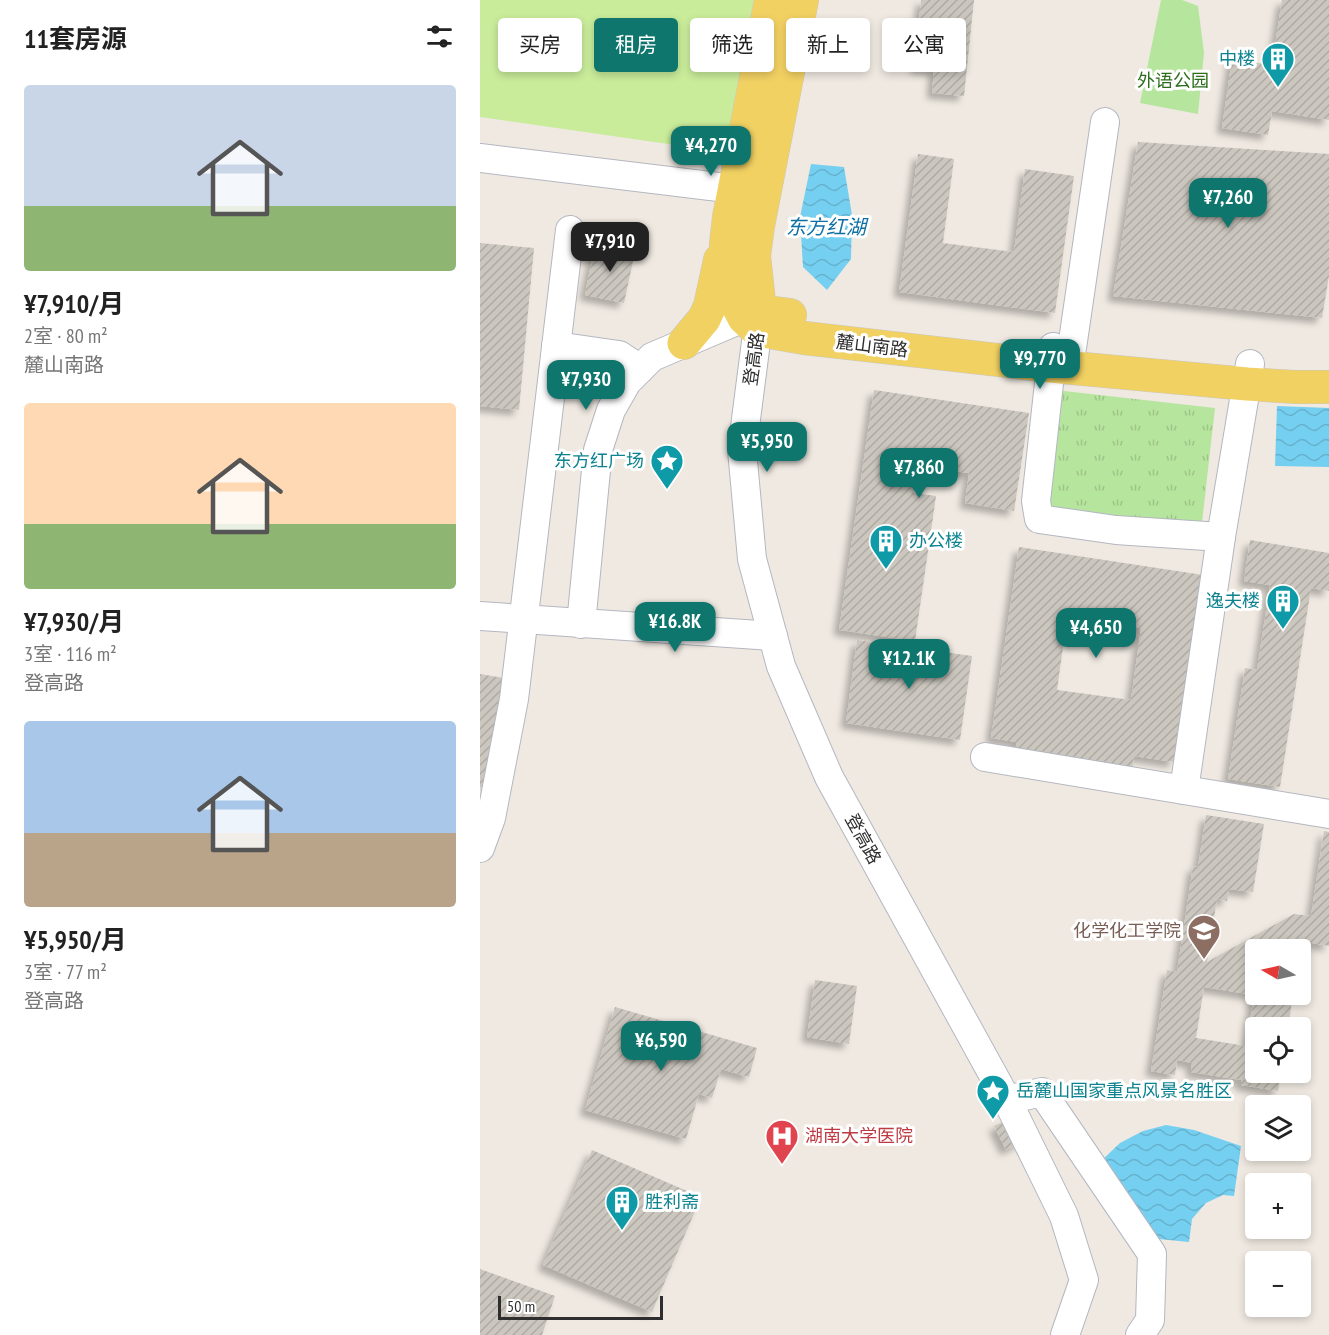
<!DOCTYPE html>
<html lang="zh">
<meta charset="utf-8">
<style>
:root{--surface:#fff;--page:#f2f2f2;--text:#222;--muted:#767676;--accent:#0f766e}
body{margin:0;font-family:"PT Sans Narrow","Noto Sans SC",sans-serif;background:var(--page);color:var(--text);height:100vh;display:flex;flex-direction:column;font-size:22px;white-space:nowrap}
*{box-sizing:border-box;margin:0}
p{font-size:20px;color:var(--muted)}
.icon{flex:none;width:33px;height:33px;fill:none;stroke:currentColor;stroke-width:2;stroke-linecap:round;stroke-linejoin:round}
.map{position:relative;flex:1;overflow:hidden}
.sheet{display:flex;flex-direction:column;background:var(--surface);width:480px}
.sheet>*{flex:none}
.top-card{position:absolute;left:18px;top:18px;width:570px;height:54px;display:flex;gap:12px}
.needle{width:39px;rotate:279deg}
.tools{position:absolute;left:765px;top:939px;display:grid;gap:12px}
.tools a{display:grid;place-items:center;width:66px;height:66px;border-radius:6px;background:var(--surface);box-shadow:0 3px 9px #0003;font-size:30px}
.scale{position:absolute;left:18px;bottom:15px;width:165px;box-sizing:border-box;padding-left:6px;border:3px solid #2e2e2e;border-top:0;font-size:16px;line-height:21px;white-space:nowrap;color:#2e2e2e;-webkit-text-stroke:4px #fff;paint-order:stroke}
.price{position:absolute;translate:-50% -51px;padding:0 14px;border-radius:12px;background:var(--accent);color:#fff;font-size:20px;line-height:39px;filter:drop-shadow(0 2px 3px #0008)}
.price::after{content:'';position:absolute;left:50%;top:36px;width:18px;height:14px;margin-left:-9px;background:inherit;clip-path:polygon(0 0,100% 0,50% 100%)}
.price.selected{background:#222;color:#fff}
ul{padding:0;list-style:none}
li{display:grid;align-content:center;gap:12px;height:318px;padding:0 24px}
li span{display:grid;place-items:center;height:186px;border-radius:6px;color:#555}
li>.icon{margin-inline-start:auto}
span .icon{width:108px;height:108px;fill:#fffc;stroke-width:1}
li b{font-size:26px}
h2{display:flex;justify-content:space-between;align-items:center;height:72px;padding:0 24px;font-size:26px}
.tag{padding:0 21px;border-radius:6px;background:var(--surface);box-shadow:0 3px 9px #0003;font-size:21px;line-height:54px}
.tag.selected{background:var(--accent);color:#fff}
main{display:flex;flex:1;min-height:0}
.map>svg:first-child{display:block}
</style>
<main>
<section class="sheet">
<h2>11套房源<svg class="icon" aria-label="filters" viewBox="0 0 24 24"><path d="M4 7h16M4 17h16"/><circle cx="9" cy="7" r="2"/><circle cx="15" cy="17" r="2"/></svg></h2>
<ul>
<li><span style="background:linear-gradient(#c9d6e8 65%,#8fb573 0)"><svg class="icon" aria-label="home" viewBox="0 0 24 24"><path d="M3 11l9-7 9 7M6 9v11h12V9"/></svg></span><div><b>¥7,910/月</b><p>2室 · 80 m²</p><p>麓山南路</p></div></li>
<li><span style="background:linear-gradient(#ffd9b3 65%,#8fb573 0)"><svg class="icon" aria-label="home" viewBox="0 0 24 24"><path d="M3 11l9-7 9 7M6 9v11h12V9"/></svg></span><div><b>¥7,930/月</b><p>3室 · 116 m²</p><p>登高路</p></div></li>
<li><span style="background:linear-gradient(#a9c7e8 60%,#b9a48a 0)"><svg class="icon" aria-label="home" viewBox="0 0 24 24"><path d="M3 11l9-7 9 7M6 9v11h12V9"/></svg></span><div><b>¥5,950/月</b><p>3室 · 77 m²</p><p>登高路</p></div></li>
</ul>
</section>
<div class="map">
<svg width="849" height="1335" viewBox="0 0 849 1335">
<defs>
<pattern id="grass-tufts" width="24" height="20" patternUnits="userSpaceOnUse" patternTransform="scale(1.5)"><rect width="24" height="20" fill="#b6e59e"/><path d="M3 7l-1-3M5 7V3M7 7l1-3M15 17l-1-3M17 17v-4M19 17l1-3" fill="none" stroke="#9dc588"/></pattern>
<pattern id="water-waves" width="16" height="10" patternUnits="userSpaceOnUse" patternTransform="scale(1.5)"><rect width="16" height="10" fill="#75cff0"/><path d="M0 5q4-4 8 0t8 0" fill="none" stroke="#66b2ce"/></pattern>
<pattern id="building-hatch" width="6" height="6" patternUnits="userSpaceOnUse" patternTransform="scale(1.5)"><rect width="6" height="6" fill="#cbc7bf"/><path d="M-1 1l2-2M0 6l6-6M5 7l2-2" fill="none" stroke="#afaba4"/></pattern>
<filter id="shadow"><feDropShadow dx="-5.5" dy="5.5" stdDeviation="3" flood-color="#0004"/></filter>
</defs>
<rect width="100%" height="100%" fill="#efe9e1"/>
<path fill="url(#grass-tufts)" d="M 575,390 L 735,408 L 721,531 L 561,513 Z"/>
<path fill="#b6e59e" d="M 681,0 L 702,0 L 718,6 L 724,53 L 718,114 L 660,103 Z"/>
<path fill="#c9ec9a" d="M 0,0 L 281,0 L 251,153 L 0,117 Z"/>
<g fill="url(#water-waves)">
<path d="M 331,164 L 364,167 L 372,215 L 371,259 L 347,290 L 323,267 L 320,217 Z"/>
<path d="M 797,406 L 849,408 L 849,467 L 795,466 Z"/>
<path d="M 686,1125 L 714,1130 L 761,1146 L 754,1196 L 743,1195 L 726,1203 L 712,1219 L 709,1242 L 669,1238 L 618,1164 L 640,1143 L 663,1131 Z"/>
</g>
<g fill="url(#building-hatch)" fill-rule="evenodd" filter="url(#shadow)">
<path d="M 441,0 L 494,0 L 484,96 L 452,93 L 454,70 L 435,68 Z"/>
<path d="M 802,0 L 849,0 L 849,120 L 792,111 L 788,135 L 742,128 L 752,59 L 792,65 Z"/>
<path d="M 658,142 L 849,154 L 849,276 L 842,318 L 633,296 Z"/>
<path d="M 438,154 L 474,159 L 463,243 L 534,252 L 545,169 L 594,176 L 575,313 L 419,292 Z"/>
<path d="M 0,243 L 54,248 L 39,410 L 0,406 Z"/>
<path d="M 115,244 L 155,252 L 144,303 L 105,295 Z"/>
<path d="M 394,390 L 549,413 L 534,511 L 485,503 L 489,473 L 438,466 L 434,493 L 456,496 L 435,641 L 359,630 Z"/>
<path d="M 770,540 L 849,553 L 849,591 L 831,588 L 800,787 L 748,779 L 765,668 L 777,670 L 790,585 L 764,581 Z"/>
<path d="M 539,547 L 723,575 L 694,762 L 654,756 L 652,769 L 535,751 L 537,742 L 511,738 ZM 587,618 L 661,628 L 651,700 L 577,690 Z"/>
<path d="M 377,640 L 492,656 L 480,740 L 366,723 Z"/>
<path d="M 0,674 L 24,678 L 4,788 L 0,787 Z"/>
<path d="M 726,815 L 784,824 L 773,892 L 749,889 L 747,901 L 737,899 L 727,962 L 814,914 L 831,916 L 844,831 L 849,832 L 849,946 L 821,941 L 819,950 L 776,950 L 776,994 L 813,994 L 808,1028 L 776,1028 L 776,1072 L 801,1072 L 798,1091 L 761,1085 L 761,1080 L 711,1072 L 712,1063 L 697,1060 L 695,1075 L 671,1071 L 687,970 L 697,972 L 713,866 L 718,867 ZM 724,987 L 774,995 L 766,1046 L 716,1038 Z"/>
<path d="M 335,980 L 377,986 L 369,1044 L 327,1037 Z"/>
<path d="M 135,1007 L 277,1048 L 269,1077 L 241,1069 L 232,1098 L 219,1094 L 206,1139 L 105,1110 Z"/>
<path d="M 530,1119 L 542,1142 L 526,1150 L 514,1126 Z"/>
<path d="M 112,1150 L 221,1197 L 172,1312 L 63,1265 Z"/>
<path d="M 0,1269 L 75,1296 L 62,1335 L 0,1335 Z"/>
</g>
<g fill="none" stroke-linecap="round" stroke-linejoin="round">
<defs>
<g id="minor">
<path d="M 0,158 L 255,189"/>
<path d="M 280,311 L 262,450 L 272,559 L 301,666 L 349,777 L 527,1100 L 584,1216 L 604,1280 L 585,1335"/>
<path d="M 76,346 L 139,355 L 160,369"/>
<path d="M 573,347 L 556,501 L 559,519 L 636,530 L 741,537"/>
<path d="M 592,348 L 625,122"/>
<path d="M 0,616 L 293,636"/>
<path d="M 101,624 L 118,450 L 131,410 L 147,382 L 172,357 L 280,311"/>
<path d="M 505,757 L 849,814"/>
<path d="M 704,790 L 741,537 L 770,364"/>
<path d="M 0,848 L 11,818 L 34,699 L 90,230"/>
<path d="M 527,1100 L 562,1092 L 672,1254 L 670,1320 L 660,1335"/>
</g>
<g id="major">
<path d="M 291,0 L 249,217 L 246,244 L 247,268 L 251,293 L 264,318 L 277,330 L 324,338 L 571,366 L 767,384 L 816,387 L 849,387"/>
<path d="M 310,315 L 280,311 L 274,256 L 278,226 L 322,0"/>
<path d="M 204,343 L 224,319 L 230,306 L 240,260"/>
</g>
</defs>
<use href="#minor" stroke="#b4b7c1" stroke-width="30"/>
<use href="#major" stroke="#c9c9c9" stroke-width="34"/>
<use href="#minor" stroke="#fff" stroke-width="28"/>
<use href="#major" stroke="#f2d163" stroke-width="33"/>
</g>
<defs>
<symbol id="building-pin" viewBox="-11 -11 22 30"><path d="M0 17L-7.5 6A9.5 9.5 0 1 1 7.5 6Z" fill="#0f9aa8" stroke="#fff"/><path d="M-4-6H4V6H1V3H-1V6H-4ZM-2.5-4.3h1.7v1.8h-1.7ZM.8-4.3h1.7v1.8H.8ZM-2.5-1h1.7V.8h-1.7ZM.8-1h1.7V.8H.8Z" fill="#fff"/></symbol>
<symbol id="sight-pin" viewBox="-11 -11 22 30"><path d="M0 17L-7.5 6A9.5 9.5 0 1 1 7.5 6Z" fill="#0f9aa8" stroke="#fff"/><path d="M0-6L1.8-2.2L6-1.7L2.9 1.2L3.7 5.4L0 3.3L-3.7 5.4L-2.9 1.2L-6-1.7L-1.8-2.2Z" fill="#fff"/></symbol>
<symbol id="university-pin" viewBox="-11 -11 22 30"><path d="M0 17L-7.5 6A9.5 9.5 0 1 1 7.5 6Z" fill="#8d6e63" stroke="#fff"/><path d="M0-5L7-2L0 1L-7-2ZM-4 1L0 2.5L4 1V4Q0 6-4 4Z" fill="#fff"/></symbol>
<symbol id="hospital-pin" viewBox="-11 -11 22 30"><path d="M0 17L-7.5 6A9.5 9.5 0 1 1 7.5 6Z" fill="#e0444e" stroke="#fff"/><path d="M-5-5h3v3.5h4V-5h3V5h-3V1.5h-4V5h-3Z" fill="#fff"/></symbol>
</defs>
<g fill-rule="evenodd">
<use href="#building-pin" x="779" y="40" width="38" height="52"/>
<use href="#sight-pin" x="168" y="442" width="38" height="52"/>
<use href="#building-pin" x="387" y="522" width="38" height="52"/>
<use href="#building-pin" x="784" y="582" width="38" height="52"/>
<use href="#university-pin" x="705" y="912" width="38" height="52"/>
<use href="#sight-pin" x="494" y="1072" width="38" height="52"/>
<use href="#hospital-pin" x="283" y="1117" width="38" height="52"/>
<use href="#building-pin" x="123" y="1183" width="38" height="52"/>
</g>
<g text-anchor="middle" stroke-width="6" stroke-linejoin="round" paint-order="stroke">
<g font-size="18" fill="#0d838f" stroke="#fff" text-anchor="end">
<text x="775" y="65">中楼</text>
<text x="164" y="467">东方红广场</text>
<text x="429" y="547" text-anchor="start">办公楼</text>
<text x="780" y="607">逸夫楼</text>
<text x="536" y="1097" text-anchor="start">岳麓山国家重点风景名胜区</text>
<text x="165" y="1208" text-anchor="start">胜利斋</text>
</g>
<g font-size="18" fill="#2c6e1b" stroke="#fff">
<text x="693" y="87">外语公园</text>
</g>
<g font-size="18" fill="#2e2e2e" stroke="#fff">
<text transform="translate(392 346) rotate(7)" y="6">麓山南路</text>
<text transform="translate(274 359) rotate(-82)" y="6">登高路</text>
<text transform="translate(383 839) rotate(61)" y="6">登高路</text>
</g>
<g font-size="18" fill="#785e54" stroke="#fff" text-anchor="end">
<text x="701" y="937">化学化工学院</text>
</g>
<g font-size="18" fill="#be3a42" stroke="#fff" text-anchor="start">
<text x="325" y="1142">湖南大学医院</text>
</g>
<g font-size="20" font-style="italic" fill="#0d6fa3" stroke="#fff">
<text x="346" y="234">东方红湖</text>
</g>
</g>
</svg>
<div class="tools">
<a><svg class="needle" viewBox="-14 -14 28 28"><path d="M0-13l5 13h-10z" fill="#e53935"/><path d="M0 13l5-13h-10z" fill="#767676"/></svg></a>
<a><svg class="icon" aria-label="locate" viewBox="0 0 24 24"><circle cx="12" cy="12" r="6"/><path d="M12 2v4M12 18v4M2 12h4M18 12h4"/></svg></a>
<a><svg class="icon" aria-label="layers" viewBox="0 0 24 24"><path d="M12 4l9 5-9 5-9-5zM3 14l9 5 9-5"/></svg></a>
<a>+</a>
<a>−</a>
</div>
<div class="scale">50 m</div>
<b class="price" style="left:231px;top:177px">¥4,270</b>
<b class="price" style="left:748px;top:229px">¥7,260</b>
<b class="price selected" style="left:130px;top:273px">¥7,910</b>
<b class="price" style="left:560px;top:390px">¥9,770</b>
<b class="price" style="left:106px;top:411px">¥7,930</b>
<b class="price" style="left:287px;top:473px">¥5,950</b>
<b class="price" style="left:439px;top:499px">¥7,860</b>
<b class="price" style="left:195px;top:653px">¥16.8K</b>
<b class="price" style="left:616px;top:659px">¥4,650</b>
<b class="price" style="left:429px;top:690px">¥12.1K</b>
<b class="price" style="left:181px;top:1072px">¥6,590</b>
<div class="top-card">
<a class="tag">买房</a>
<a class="tag selected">租房</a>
<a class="tag">筛选</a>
<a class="tag">新上</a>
<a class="tag">公寓</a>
</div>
</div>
</main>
